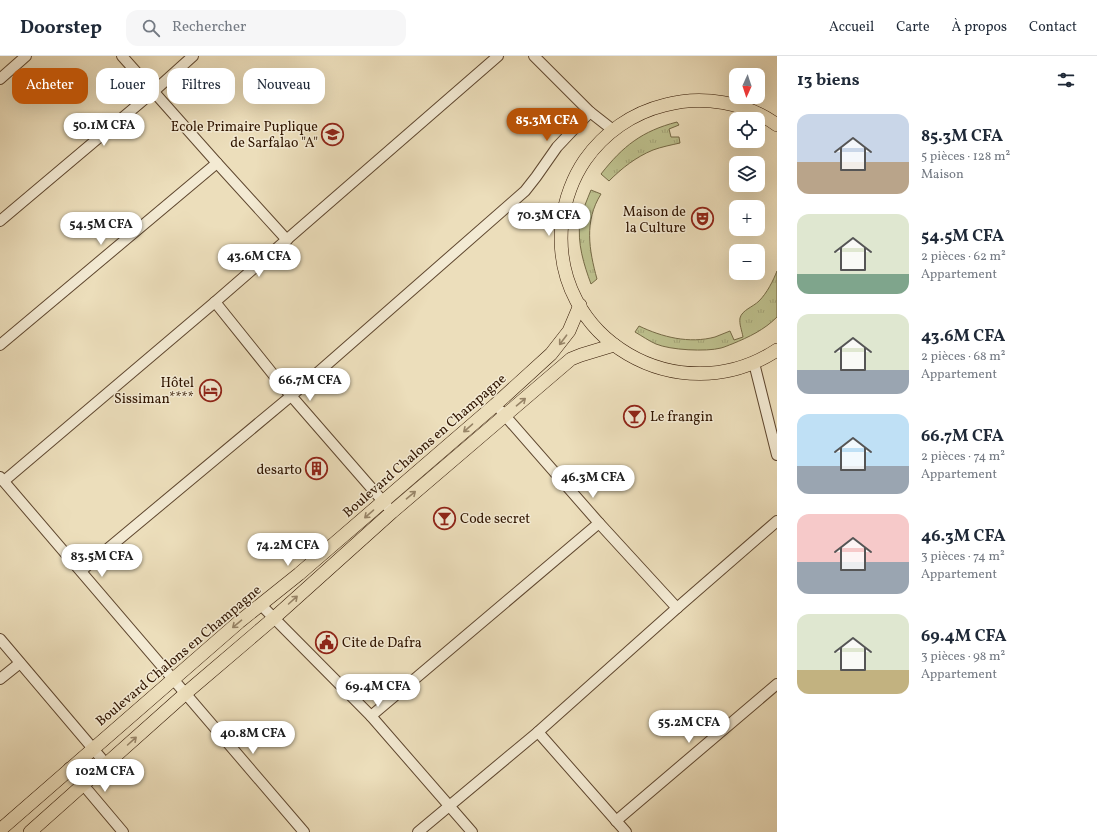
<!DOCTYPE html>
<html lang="fr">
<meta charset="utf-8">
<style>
:root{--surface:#fff;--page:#f6f6f7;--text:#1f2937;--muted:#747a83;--line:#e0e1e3;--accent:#b45309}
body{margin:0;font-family:Vollkorn,serif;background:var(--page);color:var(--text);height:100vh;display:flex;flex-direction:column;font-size:15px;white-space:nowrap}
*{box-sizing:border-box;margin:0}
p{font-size:13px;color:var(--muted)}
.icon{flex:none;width:22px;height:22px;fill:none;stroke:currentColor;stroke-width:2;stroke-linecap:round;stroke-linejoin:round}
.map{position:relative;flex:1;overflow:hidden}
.sheet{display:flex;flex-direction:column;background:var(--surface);width:320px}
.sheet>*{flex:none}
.hud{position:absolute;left:12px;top:12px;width:380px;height:36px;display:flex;gap:8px}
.needle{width:26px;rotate:183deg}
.fabs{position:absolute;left:729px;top:12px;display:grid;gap:8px}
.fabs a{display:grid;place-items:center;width:36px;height:36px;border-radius:8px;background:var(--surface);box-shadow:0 4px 16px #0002;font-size:20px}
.price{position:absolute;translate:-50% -34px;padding:0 9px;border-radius:14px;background:#fff;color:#222;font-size:13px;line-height:26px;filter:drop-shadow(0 1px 2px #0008)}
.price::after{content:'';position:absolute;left:50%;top:24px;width:12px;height:9px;margin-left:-6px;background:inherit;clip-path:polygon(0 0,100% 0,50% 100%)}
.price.active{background:var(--accent);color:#fff}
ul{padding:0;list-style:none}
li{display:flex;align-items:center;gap:12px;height:100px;padding:0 20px}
li span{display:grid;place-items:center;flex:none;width:112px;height:80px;border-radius:12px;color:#555}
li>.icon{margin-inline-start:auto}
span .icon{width:48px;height:48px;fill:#fffc;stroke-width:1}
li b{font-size:17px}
h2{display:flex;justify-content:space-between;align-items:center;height:48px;padding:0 20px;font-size:17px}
.pill{padding:0 14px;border-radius:12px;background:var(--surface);box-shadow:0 4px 16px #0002;font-size:14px;line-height:36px}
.pill.active{background:var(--accent);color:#fff}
header{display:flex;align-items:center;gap:24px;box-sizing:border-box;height:56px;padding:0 20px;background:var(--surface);border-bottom:1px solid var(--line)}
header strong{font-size:19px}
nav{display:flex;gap:22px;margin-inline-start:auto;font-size:14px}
.search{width:280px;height:36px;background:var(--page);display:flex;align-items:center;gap:10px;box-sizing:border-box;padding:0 14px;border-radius:12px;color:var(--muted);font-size:15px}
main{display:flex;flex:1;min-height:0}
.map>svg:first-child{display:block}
</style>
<header>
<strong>Doorstep</strong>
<div class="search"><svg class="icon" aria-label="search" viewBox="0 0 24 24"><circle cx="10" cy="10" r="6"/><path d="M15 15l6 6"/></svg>Rechercher</div>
<nav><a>Accueil</a><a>Carte</a><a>À propos</a><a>Contact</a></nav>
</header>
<main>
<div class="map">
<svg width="777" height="776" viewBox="0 0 777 776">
<defs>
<pattern id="grass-tufts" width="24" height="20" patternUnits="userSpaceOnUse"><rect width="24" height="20" fill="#bdc08d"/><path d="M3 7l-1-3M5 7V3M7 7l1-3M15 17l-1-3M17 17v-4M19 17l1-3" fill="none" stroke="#a3a478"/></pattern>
</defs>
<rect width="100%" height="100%" fill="#ecdebb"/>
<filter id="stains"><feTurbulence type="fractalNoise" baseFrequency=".005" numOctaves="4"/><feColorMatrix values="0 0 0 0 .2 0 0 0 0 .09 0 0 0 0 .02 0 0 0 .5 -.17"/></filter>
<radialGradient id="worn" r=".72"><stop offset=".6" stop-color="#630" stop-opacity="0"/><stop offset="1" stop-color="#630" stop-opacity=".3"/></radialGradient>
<g fill="url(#grass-tufts)" stroke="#766a46">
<path d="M 677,66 L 679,69 L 669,73 L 671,81 L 679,81 L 680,87 C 671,89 661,91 653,94 C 636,101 622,112 609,125 L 601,118 C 623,90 642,75 677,66 Z"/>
<path d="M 591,134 L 601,138 C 584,165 589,194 597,223 L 591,228 C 584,209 577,187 580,166 C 582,155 587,144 591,134 Z"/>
<path d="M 777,215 L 777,261 C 764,274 749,281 732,288 C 729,289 725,291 721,292 C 706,296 670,294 656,288 C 649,285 642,280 635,276 L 639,270 C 662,281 689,288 715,281 C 720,279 725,277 730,275 L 734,284 L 743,281 C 742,275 739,268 740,262 C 742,254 753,251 759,245 C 767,237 773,225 777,215 Z"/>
</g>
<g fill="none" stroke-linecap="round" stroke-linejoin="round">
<defs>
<g id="minor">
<path d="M 122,0 L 217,107 L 287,184"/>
<path d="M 534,0 L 590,56 L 613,74"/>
<path d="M 0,23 L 26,0"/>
<path d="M 0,165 L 153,36 L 193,0"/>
<path d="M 215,246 L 280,327 L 387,450"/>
<path d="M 0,289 L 217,107"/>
<path d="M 754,307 L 777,399"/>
<path d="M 501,355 L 599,467 L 677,552"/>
<path d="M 0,421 L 304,776"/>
<path d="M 4,425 L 215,246 L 498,0"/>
<path d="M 81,515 L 291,340 L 525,135 L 536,121 L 557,91 L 590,56"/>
<path d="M 261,549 L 371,660 L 472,776"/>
<path d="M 0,583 L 106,708"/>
<path d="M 0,623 L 20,607"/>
<path d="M 371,660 L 599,467"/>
<path d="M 538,676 L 626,776"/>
<path d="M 69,712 L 123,776"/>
<path d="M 616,765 L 777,628"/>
<path d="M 418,776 L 538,676 L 677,552 L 777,465"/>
</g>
<g id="major">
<path d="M 777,69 C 746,46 702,39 665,49 C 632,57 604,77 585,104 C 572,123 565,144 562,166 C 549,284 680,358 777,294"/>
<path d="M 0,774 L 239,566 L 299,518 L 495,349 L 551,298 L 569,275 L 580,249"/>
<path d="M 30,776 L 186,637 L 274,562 L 392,456 L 571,303 L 581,299 L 614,289"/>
</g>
</defs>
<use href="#minor" stroke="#5f472f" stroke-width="12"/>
<use href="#major" stroke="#301500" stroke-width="14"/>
<use href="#minor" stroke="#f3ead3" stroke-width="10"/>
<use href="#major" stroke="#ecdebb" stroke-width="13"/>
</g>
<defs><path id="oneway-shaft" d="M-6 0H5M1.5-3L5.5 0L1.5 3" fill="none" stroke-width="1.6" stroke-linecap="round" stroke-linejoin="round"/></defs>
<g stroke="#978467">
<use href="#oneway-shaft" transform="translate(563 284) rotate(127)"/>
<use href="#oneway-shaft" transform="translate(521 346) rotate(-40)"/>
<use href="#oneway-shaft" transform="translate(468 372) rotate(139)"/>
<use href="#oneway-shaft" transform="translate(411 439) rotate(-40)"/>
<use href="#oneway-shaft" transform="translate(369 458) rotate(139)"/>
<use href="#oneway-shaft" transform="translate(293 544) rotate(-42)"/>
<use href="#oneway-shaft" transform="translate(237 568) rotate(140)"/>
<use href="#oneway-shaft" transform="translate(132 685) rotate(-42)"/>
</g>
<defs>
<symbol id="school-ring" viewBox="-11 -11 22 22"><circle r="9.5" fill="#f3ead3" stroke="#8f2418" stroke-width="1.5"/><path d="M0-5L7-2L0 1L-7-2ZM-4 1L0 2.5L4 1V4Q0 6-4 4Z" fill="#8f2418"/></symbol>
<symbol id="theatre-ring" viewBox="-11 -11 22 22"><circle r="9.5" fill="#f3ead3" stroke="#8f2418" stroke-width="1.5"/><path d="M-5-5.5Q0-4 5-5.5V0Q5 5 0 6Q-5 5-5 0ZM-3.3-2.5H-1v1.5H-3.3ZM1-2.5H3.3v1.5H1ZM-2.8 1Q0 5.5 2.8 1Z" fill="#8f2418"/></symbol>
<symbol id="hotel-ring" viewBox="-11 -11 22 22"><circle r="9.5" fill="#f3ead3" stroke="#8f2418" stroke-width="1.5"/><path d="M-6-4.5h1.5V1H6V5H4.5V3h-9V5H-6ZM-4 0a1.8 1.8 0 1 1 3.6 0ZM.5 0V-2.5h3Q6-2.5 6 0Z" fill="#8f2418"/></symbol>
<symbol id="bar-ring" viewBox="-11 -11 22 22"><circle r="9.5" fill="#f3ead3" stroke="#8f2418" stroke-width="1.5"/><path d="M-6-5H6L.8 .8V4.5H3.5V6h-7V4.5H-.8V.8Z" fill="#8f2418"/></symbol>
<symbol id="building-ring" viewBox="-11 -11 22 22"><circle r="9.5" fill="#f3ead3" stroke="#8f2418" stroke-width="1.5"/><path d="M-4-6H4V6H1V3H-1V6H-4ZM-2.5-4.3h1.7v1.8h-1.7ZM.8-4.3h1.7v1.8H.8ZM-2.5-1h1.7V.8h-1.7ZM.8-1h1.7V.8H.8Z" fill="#8f2418"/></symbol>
<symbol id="civic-ring" viewBox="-11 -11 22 22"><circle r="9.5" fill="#f3ead3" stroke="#8f2418" stroke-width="1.5"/><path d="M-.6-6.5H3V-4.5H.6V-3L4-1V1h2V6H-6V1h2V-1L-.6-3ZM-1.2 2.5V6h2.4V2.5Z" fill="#8f2418"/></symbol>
</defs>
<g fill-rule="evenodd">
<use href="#school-ring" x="320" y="66" width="25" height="25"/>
<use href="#theatre-ring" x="690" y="150" width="25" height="25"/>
<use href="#hotel-ring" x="198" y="322" width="25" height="25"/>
<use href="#bar-ring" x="622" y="348" width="25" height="25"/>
<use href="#building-ring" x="304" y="400" width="25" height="25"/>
<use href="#bar-ring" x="432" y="450" width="25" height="25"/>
<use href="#civic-ring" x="314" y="574" width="25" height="25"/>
</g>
<g text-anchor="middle" stroke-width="3" stroke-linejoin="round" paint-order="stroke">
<g font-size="14" fill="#301500" stroke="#f3ead3" text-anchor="end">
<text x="318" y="75">Ecole Primaire Puplique<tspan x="318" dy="16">de Sarfalao "A"</tspan></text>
<text x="686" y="160">Maison de<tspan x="686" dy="16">la Culture</tspan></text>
<text x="194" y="331">Hôtel<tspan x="194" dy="16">Sissiman****</tspan></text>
<text x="650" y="365" text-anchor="start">Le frangin</text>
<text x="302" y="418">desarto</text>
<text x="460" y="467" text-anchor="start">Code secret</text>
<text x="342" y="591" text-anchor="start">Cite de Dafra</text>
</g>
<g font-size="14" fill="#301500" stroke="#f3ead3">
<text transform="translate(424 389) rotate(-41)" y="5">Boulevard Chalons en Champagne</text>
<text transform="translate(178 599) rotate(-40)" y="5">Boulevard Chalons en Champagne</text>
</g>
</g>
<rect width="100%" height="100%" filter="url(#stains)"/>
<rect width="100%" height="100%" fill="url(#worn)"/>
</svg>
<div class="fabs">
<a><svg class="needle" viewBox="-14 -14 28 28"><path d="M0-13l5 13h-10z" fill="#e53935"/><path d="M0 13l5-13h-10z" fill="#747a83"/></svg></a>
<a><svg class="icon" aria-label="locate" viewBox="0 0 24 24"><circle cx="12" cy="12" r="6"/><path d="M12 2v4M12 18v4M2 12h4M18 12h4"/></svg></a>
<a><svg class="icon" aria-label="layers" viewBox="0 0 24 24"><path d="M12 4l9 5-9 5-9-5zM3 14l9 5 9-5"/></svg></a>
<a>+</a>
<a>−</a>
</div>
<b class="price active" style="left:547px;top:86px">85.3M CFA</b>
<b class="price" style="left:104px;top:91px">50.1M CFA</b>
<b class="price" style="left:549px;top:181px">70.3M CFA</b>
<b class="price" style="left:101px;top:190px">54.5M CFA</b>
<b class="price" style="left:259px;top:222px">43.6M CFA</b>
<b class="price" style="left:310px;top:346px">66.7M CFA</b>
<b class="price" style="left:593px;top:443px">46.3M CFA</b>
<b class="price" style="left:288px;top:511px">74.2M CFA</b>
<b class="price" style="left:102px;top:522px">83.5M CFA</b>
<b class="price" style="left:378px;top:652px">69.4M CFA</b>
<b class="price" style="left:689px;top:688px">55.2M CFA</b>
<b class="price" style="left:253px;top:699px">40.8M CFA</b>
<b class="price" style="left:105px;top:737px">102M CFA</b>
<div class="hud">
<a class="pill active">Acheter</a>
<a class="pill">Louer</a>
<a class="pill">Filtres</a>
<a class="pill">Nouveau</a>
</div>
</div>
<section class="sheet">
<h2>13 biens<svg class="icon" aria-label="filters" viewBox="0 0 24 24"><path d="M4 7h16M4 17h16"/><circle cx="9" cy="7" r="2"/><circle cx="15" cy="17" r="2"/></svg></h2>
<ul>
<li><span style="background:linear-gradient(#c9d6e8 60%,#b9a48a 0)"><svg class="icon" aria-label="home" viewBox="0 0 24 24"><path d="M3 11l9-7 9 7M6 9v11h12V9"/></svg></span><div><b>85.3M CFA</b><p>5 pièces · 128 m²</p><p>Maison</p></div></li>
<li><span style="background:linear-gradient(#dfe7d0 75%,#7fa58c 0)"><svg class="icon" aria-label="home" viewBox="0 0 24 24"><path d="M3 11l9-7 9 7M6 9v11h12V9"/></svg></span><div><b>54.5M CFA</b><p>2 pièces · 62 m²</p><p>Appartement</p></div></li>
<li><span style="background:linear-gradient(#dfe7d0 70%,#9aa5b1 0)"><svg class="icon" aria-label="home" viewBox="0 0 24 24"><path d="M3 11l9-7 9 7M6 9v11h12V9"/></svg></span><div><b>43.6M CFA</b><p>2 pièces · 68 m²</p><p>Appartement</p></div></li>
<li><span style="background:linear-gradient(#bfe0f5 65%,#9aa5b1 0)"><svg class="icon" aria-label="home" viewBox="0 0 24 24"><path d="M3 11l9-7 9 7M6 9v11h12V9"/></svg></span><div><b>66.7M CFA</b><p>2 pièces · 74 m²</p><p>Appartement</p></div></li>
<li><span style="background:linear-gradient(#f6c9c9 60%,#9aa5b1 0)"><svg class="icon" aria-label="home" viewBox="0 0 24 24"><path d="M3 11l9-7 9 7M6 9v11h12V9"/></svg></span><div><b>46.3M CFA</b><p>3 pièces · 74 m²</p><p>Appartement</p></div></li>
<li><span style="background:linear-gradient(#dfe7d0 70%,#c2b280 0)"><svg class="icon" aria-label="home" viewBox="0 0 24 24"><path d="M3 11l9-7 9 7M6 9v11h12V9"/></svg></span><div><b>69.4M CFA</b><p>3 pièces · 98 m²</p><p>Appartement</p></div></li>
</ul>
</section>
</main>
